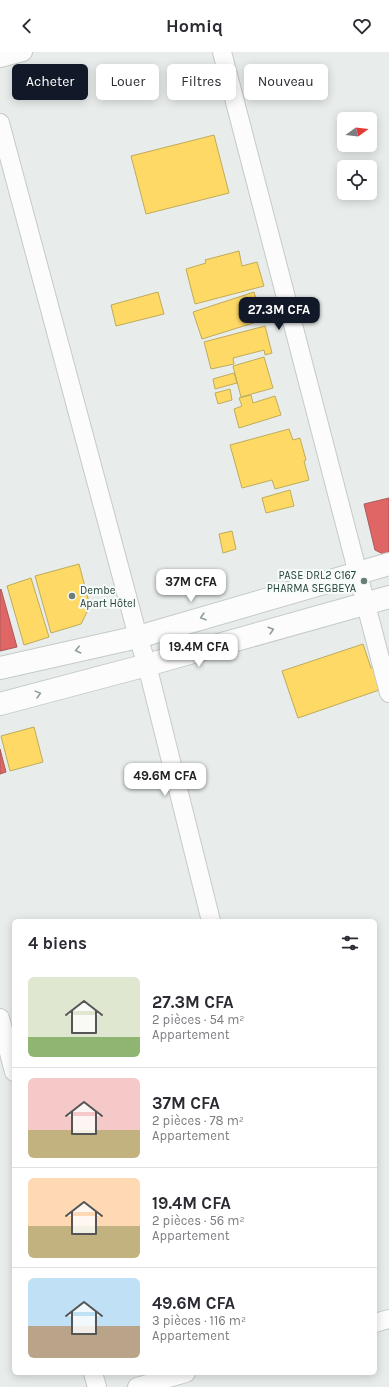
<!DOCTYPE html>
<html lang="fr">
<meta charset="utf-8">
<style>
:root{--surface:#fff;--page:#f7f7f7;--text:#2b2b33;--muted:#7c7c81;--line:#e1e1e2;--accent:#111827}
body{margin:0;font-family:Karla,sans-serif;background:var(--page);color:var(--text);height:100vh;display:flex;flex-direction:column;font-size:15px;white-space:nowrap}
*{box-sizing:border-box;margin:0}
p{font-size:13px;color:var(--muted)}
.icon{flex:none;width:22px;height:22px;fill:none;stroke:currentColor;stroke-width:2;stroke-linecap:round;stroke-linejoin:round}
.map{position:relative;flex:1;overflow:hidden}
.details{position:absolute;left:12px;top:867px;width:365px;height:456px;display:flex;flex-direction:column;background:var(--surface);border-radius:6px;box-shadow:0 2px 10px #0003}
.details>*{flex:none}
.top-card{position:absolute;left:12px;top:12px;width:365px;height:36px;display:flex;gap:8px}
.needle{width:26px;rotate:75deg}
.controls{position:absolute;left:337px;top:60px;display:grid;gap:8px}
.controls a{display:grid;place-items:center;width:40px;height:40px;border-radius:6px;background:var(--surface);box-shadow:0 2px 10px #0003;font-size:20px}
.price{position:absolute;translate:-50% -34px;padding:0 9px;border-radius:8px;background:#fff;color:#222;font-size:13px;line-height:26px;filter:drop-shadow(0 1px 2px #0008)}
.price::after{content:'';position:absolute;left:50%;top:24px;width:12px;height:9px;margin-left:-6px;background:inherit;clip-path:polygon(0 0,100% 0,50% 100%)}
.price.on{background:var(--accent);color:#fff}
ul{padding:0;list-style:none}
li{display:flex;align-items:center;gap:12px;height:100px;padding:0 16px}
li+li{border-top:1px solid var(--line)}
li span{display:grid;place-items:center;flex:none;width:112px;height:80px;border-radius:6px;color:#555}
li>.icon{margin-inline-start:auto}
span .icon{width:48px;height:48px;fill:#fffc;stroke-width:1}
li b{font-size:17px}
h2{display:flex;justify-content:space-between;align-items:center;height:48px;padding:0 16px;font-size:17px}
.chip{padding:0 14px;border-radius:6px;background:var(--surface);box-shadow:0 2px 10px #0003;font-size:14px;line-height:36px}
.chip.on{background:var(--accent);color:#fff}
header{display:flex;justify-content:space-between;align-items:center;height:52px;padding:0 16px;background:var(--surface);font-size:18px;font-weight:700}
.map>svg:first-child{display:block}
</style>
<header><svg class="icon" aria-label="back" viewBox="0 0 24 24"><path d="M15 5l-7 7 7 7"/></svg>Homiq<svg class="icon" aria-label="heart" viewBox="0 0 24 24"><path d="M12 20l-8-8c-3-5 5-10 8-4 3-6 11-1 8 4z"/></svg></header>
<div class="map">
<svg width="389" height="1335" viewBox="0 0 389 1335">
<rect width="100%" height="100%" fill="#e8edeb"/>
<g fill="#ffd966" stroke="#bdac59">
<path d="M 214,83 L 229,141 L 146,162 L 131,104 Z"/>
<path d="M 239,199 L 242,214 L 257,210 L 264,234 L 195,252 L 186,217 L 206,211 L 205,208 Z"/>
<path d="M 158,240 L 164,262 L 116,274 L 111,253 Z"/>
<path d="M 254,240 L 263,268 L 202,287 L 193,260 Z"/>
<path d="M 265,274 L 272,301 L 265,303 L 264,298 L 233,306 L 234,312 L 211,317 L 204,290 Z"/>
<path d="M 264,305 L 273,336 L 241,345 L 233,314 Z"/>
<path d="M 234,321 L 237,331 L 215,337 L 213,327 Z"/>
<path d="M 230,337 L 232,348 L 218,352 L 215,341 Z"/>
<path d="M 251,343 L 253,351 L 275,344 L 281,363 L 239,376 L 234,357 L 242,354 L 239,346 Z"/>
<path d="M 289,377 L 293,388 L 300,386 L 306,408 L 304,409 L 309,428 L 275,437 L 272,428 L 242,436 L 230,393 Z"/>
<path d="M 290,438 L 294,454 L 266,461 L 262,446 Z"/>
<path d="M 232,479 L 236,497 L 223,501 L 219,482 Z"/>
<path d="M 79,512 L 90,554 L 81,572 L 51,581 L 35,524 Z"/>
<path d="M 31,526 L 49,585 L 24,593 L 7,534 Z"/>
<path d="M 363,592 L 371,616 L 378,613 L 385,636 L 298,666 L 282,619 Z"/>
<path d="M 34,675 L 43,710 L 10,719 L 1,684 Z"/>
</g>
<g fill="#e06666" stroke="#a85b59">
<path d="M 389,446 L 389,502 L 385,503 L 375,498 L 364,452 Z"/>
<path d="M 1,537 L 17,595 L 0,599 L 0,538 Z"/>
<path d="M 0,697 L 6,720 L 0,722 Z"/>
</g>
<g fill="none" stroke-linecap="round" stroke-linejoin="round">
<defs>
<g id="minor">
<path d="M 222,0 L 389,641"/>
<path d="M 0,6 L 23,0"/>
<path d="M 0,71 L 138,585 L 147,613 L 211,869"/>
<path d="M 0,966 L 14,1020"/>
<path d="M 375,1271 L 389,1267"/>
<path d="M 93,1321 L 97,1335"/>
<path d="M 137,1335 L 186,1321"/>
</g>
<g id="secondary">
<path d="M 0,616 L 138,585 L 389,512"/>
<path d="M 0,652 L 147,613 L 389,545"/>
</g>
</defs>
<use href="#minor" stroke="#c5cac8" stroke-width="20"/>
<use href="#secondary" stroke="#c3cbc8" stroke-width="24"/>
<use href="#minor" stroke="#fcfcfc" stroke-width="18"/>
<use href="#secondary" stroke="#fcfcfc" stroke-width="22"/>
</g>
<defs><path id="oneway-chevron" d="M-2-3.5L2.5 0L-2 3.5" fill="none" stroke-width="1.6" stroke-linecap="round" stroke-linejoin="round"/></defs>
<g stroke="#909f9b">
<use href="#oneway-chevron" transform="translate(203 565) rotate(164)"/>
<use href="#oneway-chevron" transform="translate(271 578) rotate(-16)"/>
<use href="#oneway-chevron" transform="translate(78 598) rotate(167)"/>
<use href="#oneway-chevron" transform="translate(38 642) rotate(-15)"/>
</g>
<g fill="#697e78" stroke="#f7fbf9" stroke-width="1.5">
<circle cx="364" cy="529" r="4"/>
<circle cx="72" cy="544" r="4"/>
</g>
<g text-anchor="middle" stroke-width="4" stroke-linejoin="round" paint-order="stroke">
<g font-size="11" fill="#24423a" stroke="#f7fbf9" text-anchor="end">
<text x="356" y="527">PASE DRL2 C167<tspan x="356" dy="13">PHARMA SEGBEYA</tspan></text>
<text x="80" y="542" text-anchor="start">Dembe<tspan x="80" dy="13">Apart Hôtel</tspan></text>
</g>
</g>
</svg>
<div class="controls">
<a><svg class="needle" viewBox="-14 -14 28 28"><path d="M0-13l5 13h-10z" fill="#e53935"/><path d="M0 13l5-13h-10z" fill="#7c7c81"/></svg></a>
<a><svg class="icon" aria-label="locate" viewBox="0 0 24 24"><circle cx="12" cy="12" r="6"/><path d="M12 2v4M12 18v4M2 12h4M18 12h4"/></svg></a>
</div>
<b class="price on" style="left:279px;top:279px">27.3M CFA</b>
<b class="price" style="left:191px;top:551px">37M CFA</b>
<b class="price" style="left:199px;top:616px">19.4M CFA</b>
<b class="price" style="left:165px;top:745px">49.6M CFA</b>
<div class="top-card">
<a class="chip on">Acheter</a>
<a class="chip">Louer</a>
<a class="chip">Filtres</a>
<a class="chip">Nouveau</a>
</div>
<section class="details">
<h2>4 biens<svg class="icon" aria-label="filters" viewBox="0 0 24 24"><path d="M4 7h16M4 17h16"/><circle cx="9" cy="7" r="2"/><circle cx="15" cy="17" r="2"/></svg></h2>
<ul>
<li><span style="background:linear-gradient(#dfe7d0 75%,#8fb573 0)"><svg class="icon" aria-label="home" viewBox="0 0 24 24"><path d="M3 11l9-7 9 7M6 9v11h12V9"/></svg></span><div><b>27.3M CFA</b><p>2 pièces · 54 m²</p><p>Appartement</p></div></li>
<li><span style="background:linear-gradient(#f6c9c9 65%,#c2b280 0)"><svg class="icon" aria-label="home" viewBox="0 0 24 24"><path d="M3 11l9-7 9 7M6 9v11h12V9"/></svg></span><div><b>37M CFA</b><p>2 pièces · 78 m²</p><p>Appartement</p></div></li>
<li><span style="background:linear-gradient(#ffd9b3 60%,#c2b280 0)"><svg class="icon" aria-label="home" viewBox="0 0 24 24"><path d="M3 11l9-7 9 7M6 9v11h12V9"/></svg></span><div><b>19.4M CFA</b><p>2 pièces · 56 m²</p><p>Appartement</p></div></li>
<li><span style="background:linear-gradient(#bfe0f5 60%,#b9a48a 0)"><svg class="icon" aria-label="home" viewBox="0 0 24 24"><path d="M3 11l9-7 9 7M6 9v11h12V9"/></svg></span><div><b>49.6M CFA</b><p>3 pièces · 116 m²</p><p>Appartement</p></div></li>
</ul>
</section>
</div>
